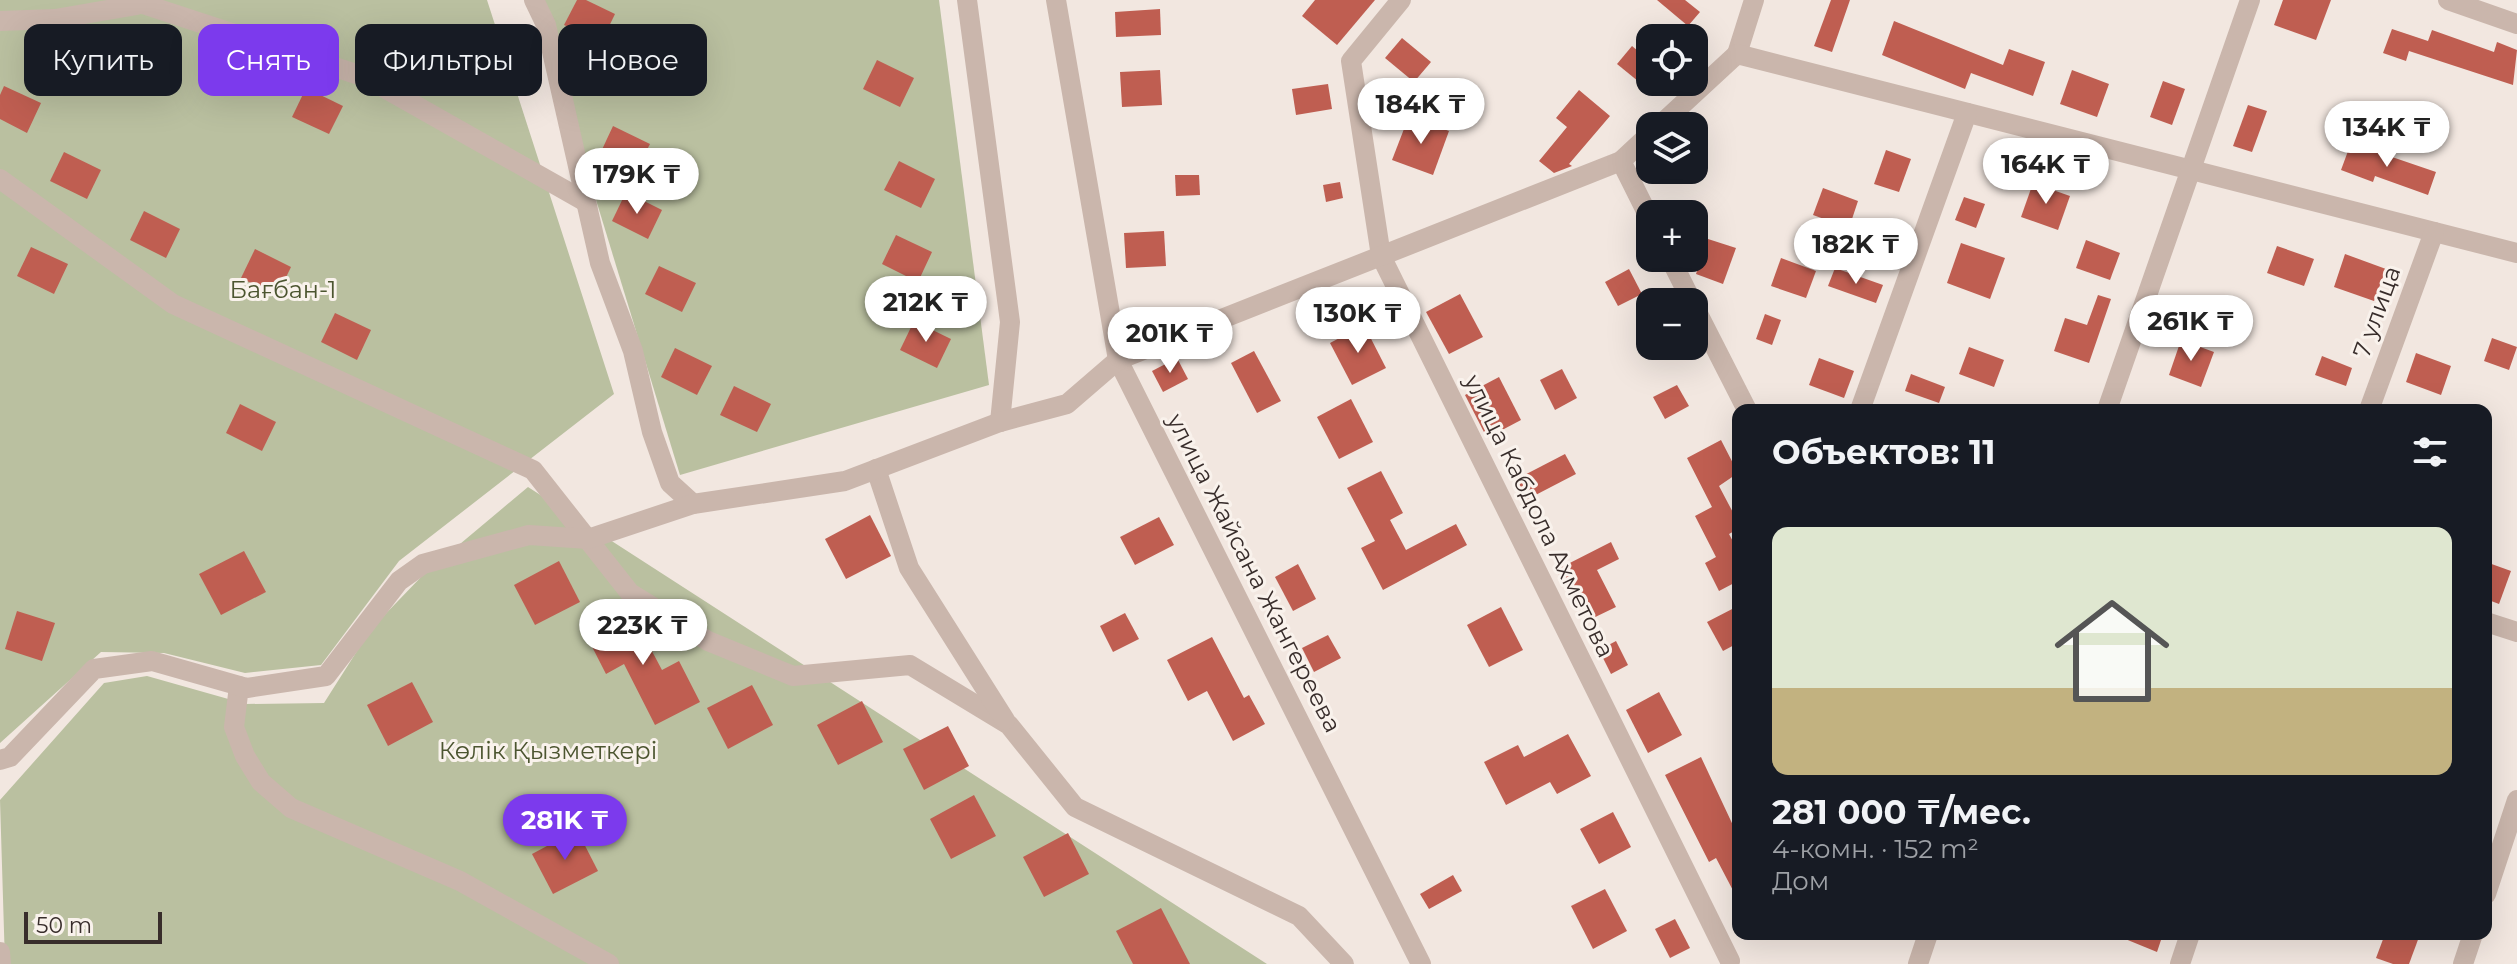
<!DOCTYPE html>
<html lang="ru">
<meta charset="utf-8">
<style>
:root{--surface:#171b24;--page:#242831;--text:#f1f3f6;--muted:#9ea1a6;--line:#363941;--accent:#7c3aed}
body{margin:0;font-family:Montserrat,sans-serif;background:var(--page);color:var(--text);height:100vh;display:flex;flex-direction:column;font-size:30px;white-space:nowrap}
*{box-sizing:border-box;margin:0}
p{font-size:26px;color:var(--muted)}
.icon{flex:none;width:44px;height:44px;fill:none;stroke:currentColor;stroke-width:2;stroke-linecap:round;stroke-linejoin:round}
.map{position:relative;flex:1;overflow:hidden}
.details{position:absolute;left:1732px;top:404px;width:760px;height:536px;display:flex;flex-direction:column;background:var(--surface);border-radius:16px;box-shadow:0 8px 32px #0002}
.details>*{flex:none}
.guide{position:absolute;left:24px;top:24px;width:760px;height:72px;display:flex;gap:16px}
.controls{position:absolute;left:1636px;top:24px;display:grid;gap:16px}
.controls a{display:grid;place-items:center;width:72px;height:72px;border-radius:16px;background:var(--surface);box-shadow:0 8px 32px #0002;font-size:40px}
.scale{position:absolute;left:24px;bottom:20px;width:138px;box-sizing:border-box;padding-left:8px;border:4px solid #382d2b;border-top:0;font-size:22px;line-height:28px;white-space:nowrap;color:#382d2b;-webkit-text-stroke:6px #f9f2ec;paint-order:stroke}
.price{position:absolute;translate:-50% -68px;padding:0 18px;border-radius:28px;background:#fff;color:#222;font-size:26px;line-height:52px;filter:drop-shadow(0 2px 4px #0008)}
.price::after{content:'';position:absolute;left:50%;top:48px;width:24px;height:18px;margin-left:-12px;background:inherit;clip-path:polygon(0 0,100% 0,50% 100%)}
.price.on{background:var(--accent);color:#fff}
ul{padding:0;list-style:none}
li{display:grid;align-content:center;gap:16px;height:424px;padding:0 40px}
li+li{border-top:2px solid var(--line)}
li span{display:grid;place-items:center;height:248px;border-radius:16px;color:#555}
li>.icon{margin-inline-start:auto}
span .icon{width:144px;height:144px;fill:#fffc;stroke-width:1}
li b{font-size:34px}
h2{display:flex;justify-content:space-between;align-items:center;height:96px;padding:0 40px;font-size:34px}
.chip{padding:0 28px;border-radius:16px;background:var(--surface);box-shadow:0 8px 32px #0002;font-size:28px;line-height:72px}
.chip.on{background:var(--accent);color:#fff}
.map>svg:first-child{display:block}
</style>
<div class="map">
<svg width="2517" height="964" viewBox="0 0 2517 964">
<rect width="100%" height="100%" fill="#f2e7e0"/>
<g fill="#bac0a0">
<path d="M 0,0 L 487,0 L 614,394 L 399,561 L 321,665 L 245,673 L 164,653 L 101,652 L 0,743 Z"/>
<path d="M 535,0 L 939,0 L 989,385 L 680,475 Z"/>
<path d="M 528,487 L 1267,964 L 5,964 L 0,800 L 104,683 L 147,676 L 246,704 L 324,703 L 371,629 L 423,575 Z"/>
</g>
<g fill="#bf5e51">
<path d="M 577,0 L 586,0 L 615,14 L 601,43 L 564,25 Z"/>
<path d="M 1315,0 L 1375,0 L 1337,45 L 1302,16 Z"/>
<path d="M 1657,0 L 1685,0 L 1700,12 L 1688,26 Z"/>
<path d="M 1831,0 L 1850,0 L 1832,52 L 1814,46 Z"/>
<path d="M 2283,0 L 2331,0 L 2316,40 L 2274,25 Z"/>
<path d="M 1160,9 L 1161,35 L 1116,37 L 1115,12 Z"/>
<path d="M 1894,21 L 2003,65 L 2009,49 L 2045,62 L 2033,96 L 1971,73 L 1965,89 L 1882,55 Z"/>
<path d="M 2392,29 L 2428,41 L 2432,30 L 2494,52 L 2497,42 L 2517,50 L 2513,85 L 2409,51 L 2406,61 L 2383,53 Z"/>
<path d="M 1402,38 L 1431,62 L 1414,82 L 1385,58 Z"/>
<path d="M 1632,46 L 1650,61 L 1650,78 L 1644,86 L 1617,64 Z"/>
<path d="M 598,47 L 635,65 L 621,94 L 584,77 Z"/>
<path d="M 455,49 L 491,67 L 477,96 L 440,78 Z"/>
<path d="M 877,60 L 914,78 L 900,107 L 863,89 Z"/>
<path d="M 1160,70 L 1162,105 L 1122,107 L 1120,72 Z"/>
<path d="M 2072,70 L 2109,84 L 2097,117 L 2060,104 Z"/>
<path d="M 2163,81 L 2185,89 L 2172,125 L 2150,117 Z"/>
<path d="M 1328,84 L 1332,109 L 1296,115 L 1292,89 Z"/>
<path d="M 4,86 L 41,103 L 27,133 L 0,119 L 0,95 Z"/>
<path d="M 306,88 L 343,106 L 329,134 L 292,117 Z"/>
<path d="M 1579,90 L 1610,116 L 1569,164 L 1572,166 L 1554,173 L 1539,161 L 1567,127 L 1556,118 Z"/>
<path d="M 2248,105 L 2267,111 L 2252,152 L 2233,146 Z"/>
<path d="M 1409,116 L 1449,131 L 1433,175 L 1392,160 Z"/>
<path d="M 613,126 L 650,144 L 635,173 L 599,156 Z"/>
<path d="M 2351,143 L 2436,172 L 2428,195 L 2375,176 L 2373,182 L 2341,170 Z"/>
<path d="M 1886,150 L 1911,159 L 1899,192 L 1874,184 Z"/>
<path d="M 64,152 L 101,170 L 87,199 L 50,181 Z"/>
<path d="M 899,161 L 935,179 L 921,208 L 884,190 Z"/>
<path d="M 1175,175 L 1199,175 L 1200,195 L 1176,196 Z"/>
<path d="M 1340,182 L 1343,198 L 1326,202 L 1323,185 Z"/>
<path d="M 2033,183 L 2070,196 L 2058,230 L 2021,217 Z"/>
<path d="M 1823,188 L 1858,201 L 1849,228 L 1813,215 Z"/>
<path d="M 626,192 L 662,210 L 648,239 L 612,221 Z"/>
<path d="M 1964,197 L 1985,204 L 1976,228 L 1955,220 Z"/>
<path d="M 144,211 L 180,229 L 166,258 L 130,240 Z"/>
<path d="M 1164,231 L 1166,266 L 1126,268 L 1124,233 Z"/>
<path d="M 896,235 L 932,252 L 918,282 L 882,264 Z"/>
<path d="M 1708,239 L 1736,248 L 1723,284 L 1696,274 Z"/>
<path d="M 2086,240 L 2120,253 L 2110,280 L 2076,268 Z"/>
<path d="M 1961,243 L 2005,258 L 1990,299 L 1947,283 Z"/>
<path d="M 2277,246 L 2314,259 L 2304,286 L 2267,273 Z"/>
<path d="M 31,247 L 68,264 L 54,294 L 17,276 Z"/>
<path d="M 255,249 L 291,267 L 277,296 L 241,278 Z"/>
<path d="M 2345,254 L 2386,269 L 2374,301 L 2334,287 Z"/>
<path d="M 1781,258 L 1816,271 L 1806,298 L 1771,286 Z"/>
<path d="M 659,266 L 696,283 L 682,312 L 645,294 Z"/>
<path d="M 1835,268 L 1883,285 L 1876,303 L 1828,286 Z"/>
<path d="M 1629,269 L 1642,294 L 1618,306 L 1605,282 Z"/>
<path d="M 1460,294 L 1483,337 L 1449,354 L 1426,312 Z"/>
<path d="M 2098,295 L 2111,299 L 2089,363 L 2054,351 L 2065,318 L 2087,325 Z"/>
<path d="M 335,313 L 371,330 L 357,360 L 321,342 Z"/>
<path d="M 1765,314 L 1781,320 L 1772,345 L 1756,339 Z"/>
<path d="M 914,321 L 951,339 L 937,368 L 900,350 Z"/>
<path d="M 1364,325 L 1386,368 L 1352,385 L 1330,343 Z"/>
<path d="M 2492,338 L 2517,347 L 2509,370 L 2484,361 Z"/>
<path d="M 2181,340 L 2214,352 L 2201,387 L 2169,375 Z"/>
<path d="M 1969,347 L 2004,360 L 1994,387 L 1959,374 Z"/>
<path d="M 675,348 L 712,366 L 697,395 L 661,377 Z"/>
<path d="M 1254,351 L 1281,401 L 1257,413 L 1231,363 Z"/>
<path d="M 2416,353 L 2451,366 L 2441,395 L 2406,382 Z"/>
<path d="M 2322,356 L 2352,368 L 2346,386 L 2315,375 Z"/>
<path d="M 1177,358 L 1188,379 L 1163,392 L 1152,371 Z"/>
<path d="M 1819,358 L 1854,371 L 1844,398 L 1809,385 Z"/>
<path d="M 1562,369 L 1577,398 L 1555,410 L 1540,380 Z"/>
<path d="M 1911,374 L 1945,387 L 1939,403 L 1905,391 Z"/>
<path d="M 1499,377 L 1521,420 L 1487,438 L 1465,395 Z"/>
<path d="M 1677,385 L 1689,406 L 1665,419 L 1653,397 Z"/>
<path d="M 734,386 L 771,404 L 757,432 L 720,415 Z"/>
<path d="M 1351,399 L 1373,442 L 1339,459 L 1317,417 Z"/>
<path d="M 240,404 L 276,422 L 262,451 L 226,433 Z"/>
<path d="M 1721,440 L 1738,473 L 1719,486 L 1738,522 L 1738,529 L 1729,534 L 1738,551 L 1738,581 L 1719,591 L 1705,563 L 1716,557 L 1695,516 L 1712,507 L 1687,458 Z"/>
<path d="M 1565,454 L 1576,474 L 1524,501 L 1513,481 Z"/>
<path d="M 1381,471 L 1403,513 L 1390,520 L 1406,550 L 1456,524 L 1467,545 L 1383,590 L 1361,548 L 1375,541 L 1347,488 Z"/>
<path d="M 870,515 L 891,556 L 846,579 L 825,539 Z"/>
<path d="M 1159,517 L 1174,545 L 1135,565 L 1120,537 Z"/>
<path d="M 1611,542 L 1619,559 L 1597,570 L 1616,607 L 1587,621 L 1556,570 Z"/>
<path d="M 244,551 L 266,592 L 221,615 L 199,574 Z"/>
<path d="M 559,561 L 580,602 L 535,625 L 514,585 Z"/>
<path d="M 2486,562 L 2511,571 L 2499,604 L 2486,599 Z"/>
<path d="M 1298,564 L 1316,599 L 1293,611 L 1275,577 Z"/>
<path d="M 1738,606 L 1738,643 L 1723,651 L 1707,622 Z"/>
<path d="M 1501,607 L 1523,650 L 1489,667 L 1467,625 Z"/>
<path d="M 630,610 L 662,670 L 679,661 L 700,702 L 655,725 L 624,664 L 606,674 L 585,633 Z"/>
<path d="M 17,611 L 55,623 L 42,661 L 5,649 Z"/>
<path d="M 1125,613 L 1139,639 L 1113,652 L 1100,626 Z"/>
<path d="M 1328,635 L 1341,658 L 1314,672 L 1302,648 Z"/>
<path d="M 1212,637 L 1244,698 L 1249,695 L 1265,724 L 1233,741 L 1207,691 L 1188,701 L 1167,660 Z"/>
<path d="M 1616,641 L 1628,665 L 1611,674 L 1599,650 Z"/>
<path d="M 412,682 L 433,722 L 388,746 L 367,705 Z"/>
<path d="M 752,685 L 773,725 L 728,749 L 707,708 Z"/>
<path d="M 1659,692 L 1682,735 L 1648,753 L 1626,710 Z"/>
<path d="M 862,701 L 883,742 L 838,765 L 817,725 Z"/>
<path d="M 948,726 L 969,766 L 924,790 L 903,749 Z"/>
<path d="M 1568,734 L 1591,776 L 1557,794 L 1550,782 L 1506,805 L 1484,762 L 1518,745 L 1524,757 Z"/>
<path d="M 1701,757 L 1738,836 L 1738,900 L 1716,858 L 1709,862 L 1665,775 Z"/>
<path d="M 974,795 L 996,836 L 951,859 L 930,819 Z"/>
<path d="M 1613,812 L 1631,847 L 1599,864 L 1580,829 Z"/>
<path d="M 577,830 L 598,871 L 553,894 L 532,854 Z"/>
<path d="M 1068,833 L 1089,874 L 1044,897 L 1023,857 Z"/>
<path d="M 1453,875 L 1462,891 L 1429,909 L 1420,894 Z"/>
<path d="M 1605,889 L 1627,931 L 1593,949 L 1571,906 Z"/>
<path d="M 1161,908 L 1190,964 L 1133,964 L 1116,931 Z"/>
<path d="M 1675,919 L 1690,948 L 1670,958 L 1655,929 Z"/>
<path d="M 2113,934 L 2163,934 L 2157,952 Z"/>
<path d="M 2385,934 L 2419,937 L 2409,964 L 2393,964 L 2376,958 Z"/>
</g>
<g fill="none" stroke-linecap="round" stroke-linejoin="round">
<g stroke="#cab6ac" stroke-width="20">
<path d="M 131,0 L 365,77 L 586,202"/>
<path d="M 534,0 L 546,25 L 600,263 L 633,351 L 652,432 L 670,483 L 693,504"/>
<path d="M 967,0 L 1010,322 L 1000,422"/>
<path d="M 1056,0 L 1118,360 L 1421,964"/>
<path d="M 1401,0 L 1351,61 L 1381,256 L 1730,961"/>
<path d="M 2448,0 L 2517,24"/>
<path d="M 0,21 L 55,19 L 137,5"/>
<path d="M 1737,54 L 1754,0"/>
<path d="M 1659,126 L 1737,54 L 2517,253"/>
<path d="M 1621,161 L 1650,219"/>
<path d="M 0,179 L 173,304 L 533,470 L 630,593 L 708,641 L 793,676 L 910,665 L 1009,725 L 1075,807 L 1299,916 L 1344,964"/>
<path d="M 1670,258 L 1692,302"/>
<path d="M 1694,306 L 1747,410"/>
<path d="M 1860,410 L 1967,113"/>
<path d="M 2107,410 L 2250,0"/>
<path d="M 2369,410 L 2434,232"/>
<path d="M 876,469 L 909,568 L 1005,720"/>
<path d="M 2486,622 L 2517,632"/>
<path d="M 239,686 L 234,727 L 245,756 L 261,782 L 291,808 L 460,881 L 609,964"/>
<path d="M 0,760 L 10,757 L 94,669 L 152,661 L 247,688 L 326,676 L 399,581 L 423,564 L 529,535 L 588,539 L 693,504 L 845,481 L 1000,422 L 1067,404 L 1118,360 L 1621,161 L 1650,134"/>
<path d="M 2486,894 L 2517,800"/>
<path d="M 0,952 L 1,964"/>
<path d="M 1918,964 L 1928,934"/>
<path d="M 2180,964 L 2190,934"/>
<path d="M 2463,964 L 2473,934"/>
</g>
</g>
<g text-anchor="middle" stroke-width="6" stroke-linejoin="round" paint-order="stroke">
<g font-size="24" fill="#4c5530" stroke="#f9f2ec">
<text x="283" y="298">Бағбан-1</text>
<text x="548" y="759">Көлік Қызметкері</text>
</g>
<g font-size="24" fill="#382d2b" stroke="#f9f2ec">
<text transform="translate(2377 312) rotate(-70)" y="8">7 улица</text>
<text transform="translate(1539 516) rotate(64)" y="8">улица Кабдола Ахметова</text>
<text transform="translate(1254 573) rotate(63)" y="8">улица Жайсана Жангереева</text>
</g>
</g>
</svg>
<div class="controls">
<a><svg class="icon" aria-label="locate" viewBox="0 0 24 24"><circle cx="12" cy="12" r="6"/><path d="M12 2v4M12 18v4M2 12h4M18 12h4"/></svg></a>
<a><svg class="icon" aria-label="layers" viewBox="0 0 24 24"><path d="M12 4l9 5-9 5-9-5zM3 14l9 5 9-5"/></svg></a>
<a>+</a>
<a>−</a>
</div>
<div class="scale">50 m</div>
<b class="price" style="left:1421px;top:146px">184K ₸</b>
<b class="price" style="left:2387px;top:169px">134K ₸</b>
<b class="price" style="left:2046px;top:206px">164K ₸</b>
<b class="price" style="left:637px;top:216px">179K ₸</b>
<b class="price" style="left:1856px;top:286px">182K ₸</b>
<b class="price" style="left:926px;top:344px">212K ₸</b>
<b class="price" style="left:1358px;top:355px">130K ₸</b>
<b class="price" style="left:2191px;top:363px">261K ₸</b>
<b class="price" style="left:1170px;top:375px">201K ₸</b>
<b class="price" style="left:643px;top:667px">223K ₸</b>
<b class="price on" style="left:565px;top:862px">281K ₸</b>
<div class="guide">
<a class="chip">Купить</a>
<a class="chip on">Снять</a>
<a class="chip">Фильтры</a>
<a class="chip">Новое</a>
</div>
<section class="details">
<h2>Объектов: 11<svg class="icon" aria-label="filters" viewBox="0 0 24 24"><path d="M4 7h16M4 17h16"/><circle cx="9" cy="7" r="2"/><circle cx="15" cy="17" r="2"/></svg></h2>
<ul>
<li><span style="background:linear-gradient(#dfe7d0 65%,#c2b280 0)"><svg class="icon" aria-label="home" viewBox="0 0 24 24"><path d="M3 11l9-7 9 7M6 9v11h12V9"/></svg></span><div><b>281 000 ₸/мес.</b><p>4-комн. · 152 m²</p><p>Дом</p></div></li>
</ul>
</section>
</div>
